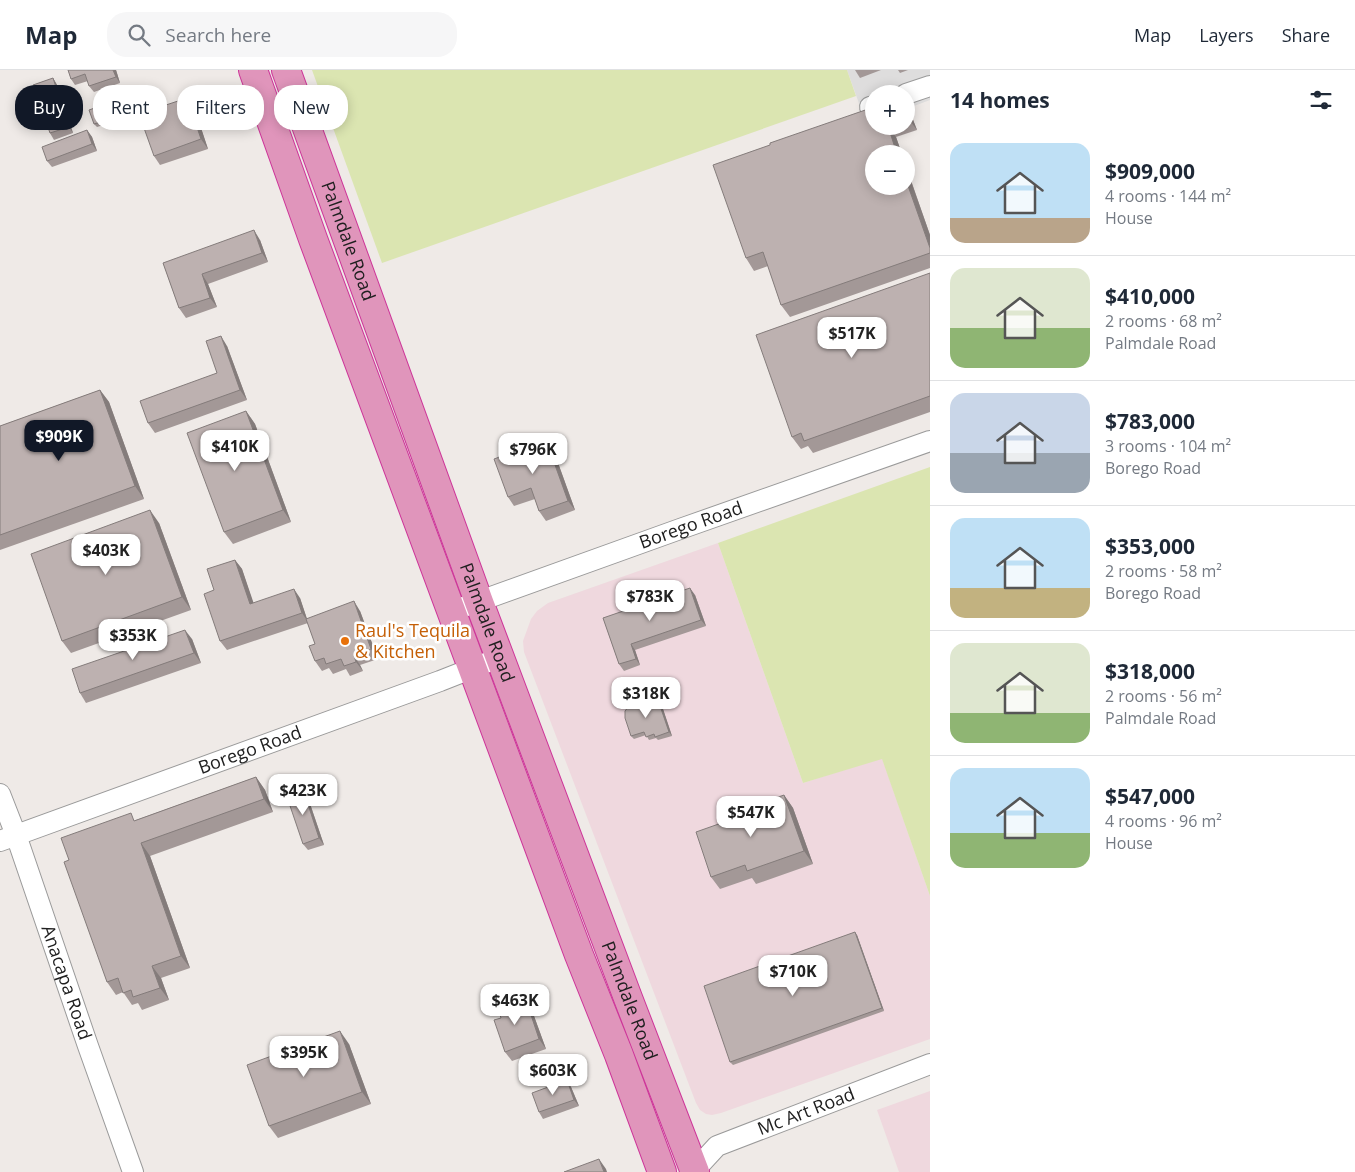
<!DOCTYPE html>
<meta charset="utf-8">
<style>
:root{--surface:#fff;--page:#f6f6f7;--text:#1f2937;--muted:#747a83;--line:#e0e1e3;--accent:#111827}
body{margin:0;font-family:"Open Sans",sans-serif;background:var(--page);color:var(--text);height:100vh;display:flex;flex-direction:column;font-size:19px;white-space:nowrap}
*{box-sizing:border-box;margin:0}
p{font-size:16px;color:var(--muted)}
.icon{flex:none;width:28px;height:28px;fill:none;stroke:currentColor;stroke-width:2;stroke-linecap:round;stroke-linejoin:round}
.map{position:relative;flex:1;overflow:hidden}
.sheet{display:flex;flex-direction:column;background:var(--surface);width:425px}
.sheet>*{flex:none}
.banner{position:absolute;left:15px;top:15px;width:475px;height:45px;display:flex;gap:10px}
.tools{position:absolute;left:865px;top:15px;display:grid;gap:10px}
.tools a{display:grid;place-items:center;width:50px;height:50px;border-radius:50%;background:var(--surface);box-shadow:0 2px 12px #0003;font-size:25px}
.price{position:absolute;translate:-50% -42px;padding:0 11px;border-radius:10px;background:#fff;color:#222;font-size:16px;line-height:32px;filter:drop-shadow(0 1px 2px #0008)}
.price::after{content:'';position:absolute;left:50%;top:30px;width:15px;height:11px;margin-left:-8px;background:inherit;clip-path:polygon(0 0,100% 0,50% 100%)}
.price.on{background:var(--accent);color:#fff}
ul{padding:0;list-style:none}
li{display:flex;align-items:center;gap:15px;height:125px;padding:0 20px}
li+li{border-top:1px solid var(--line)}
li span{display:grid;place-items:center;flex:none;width:140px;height:100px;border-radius:15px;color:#555}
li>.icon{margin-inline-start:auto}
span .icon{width:60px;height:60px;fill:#fffc;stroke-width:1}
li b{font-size:21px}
h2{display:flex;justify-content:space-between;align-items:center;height:60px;padding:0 20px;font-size:21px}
.chip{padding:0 18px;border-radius:20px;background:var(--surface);box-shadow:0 2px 12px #0003;font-size:18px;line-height:45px}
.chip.on{background:var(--accent);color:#fff}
header{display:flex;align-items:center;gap:30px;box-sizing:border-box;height:70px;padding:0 25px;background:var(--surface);border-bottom:1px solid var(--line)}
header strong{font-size:24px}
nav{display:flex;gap:28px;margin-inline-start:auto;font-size:18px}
.search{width:350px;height:45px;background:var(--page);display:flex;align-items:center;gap:12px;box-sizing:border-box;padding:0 18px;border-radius:20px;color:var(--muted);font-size:19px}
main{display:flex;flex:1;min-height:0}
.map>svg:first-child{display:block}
</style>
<header>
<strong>Map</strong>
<div class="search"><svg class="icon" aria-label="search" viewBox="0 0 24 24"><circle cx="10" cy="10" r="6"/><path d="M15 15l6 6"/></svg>Search here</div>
<nav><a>Map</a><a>Layers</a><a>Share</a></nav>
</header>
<main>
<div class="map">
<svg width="930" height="1102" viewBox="0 0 930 1102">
<rect width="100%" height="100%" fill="#efeae7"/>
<path fill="#dedddd" d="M 847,0 L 930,0 L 930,30 L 906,39 L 906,24 L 874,24 L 874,50 L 866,53 Z"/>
<g fill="#efd8de">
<path d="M 718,473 L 803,713 L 882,688 L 930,826 L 930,969 L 721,1043 L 712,1045 L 706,1044 L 700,1040 L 696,1033 L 524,582 L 523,571 L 531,549 L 537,541 L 548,533 Z"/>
<path d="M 930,1021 L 930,1102 L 899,1102 L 877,1040 Z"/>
</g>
<g fill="#dbe5b1">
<path d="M 312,0 L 847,0 L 856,26 L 382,193 Z"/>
<path d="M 930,397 L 930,826 L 882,689 L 803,713 L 718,473 Z"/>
</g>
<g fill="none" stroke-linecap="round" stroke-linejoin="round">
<defs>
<g id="minor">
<path d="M 906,24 L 930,16"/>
<path d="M 870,37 L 874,36"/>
<path id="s1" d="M 466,536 L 680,459 L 930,371"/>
<path id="s2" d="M 0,724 L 16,765 L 88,976 L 133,1102"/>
<path id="s3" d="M 0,771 L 440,611 L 501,587"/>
<path id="s4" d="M 693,1102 L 717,1076 L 930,994"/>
</g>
<g id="highway">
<path d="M 253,0 L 313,169 L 579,885 L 619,985 L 662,1102"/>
<path id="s5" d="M 286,0 L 479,532 L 628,928 L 695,1102"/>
</g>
</defs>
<use href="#minor" stroke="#9a9a9a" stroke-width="22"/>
<use href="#highway" stroke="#cd3599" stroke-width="30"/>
<use href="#minor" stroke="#fff" stroke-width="20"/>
<use href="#highway" stroke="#e095bb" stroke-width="28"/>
</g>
<g fill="#a39897">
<path d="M 68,0 L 116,0 L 120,13 L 94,22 L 89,16 L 88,11 L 75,15 L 71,9 Z"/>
<path d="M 855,0 L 881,0 L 860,8 Z"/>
<path d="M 898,0 L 908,0 L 900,3 Z"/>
<path d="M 53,8 L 57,15 L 73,63 L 54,70 L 50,63 Z"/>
<path d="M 106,34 L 108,37 L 113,52 L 97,57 L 94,54 Z"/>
<path d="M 906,36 L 910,42 L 917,60 L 896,67 L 930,165 L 930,198 L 790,247 L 781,235 L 768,196 L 754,201 L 746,188 L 874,56 L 906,56 Z"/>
<path d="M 194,37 L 208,79 L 160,95 L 154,86 Z"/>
<path d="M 87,60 L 92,67 L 97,81 L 52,97 L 47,91 Z"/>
<path d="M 260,170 L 268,192 L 208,214 L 217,237 L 186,248 L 179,238 L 163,193 Z"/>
<path d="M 930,203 L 930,342 L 813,383 L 808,376 L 801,379 L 792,367 Z"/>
<path d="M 227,276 L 247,330 L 155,363 L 148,353 L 217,303 Z"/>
<path d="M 100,320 L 109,332 L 144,429 L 0,480 L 0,356 Z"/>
<path d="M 246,341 L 255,354 L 291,452 L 233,474 L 224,462 Z"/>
<path d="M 546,370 L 553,379 L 575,440 L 546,451 L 539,441 L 535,429 L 514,436 L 508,427 Z"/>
<path d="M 159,453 L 191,540 L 71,583 L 62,571 Z"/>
<path d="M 235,490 L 242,499 L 253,533 L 300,528 L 307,549 L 360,541 L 378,589 L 360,595 L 363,601 L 350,606 L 346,599 L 333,604 L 329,598 L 322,601 L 315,591 L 315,574 L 308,553 L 227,580 L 220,571 L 214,520 Z"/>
<path d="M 695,525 L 706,556 L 635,580 L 640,595 L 624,601 L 619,594 L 603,548 Z"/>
<path d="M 192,569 L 201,593 L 86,633 L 80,623 Z"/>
<path d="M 660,630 L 672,666 L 658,670 L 656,668 L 649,670 L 646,665 L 634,669 L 631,666 Z"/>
<path d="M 256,707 L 265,720 L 273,742 L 150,786 L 190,898 L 161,908 L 169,930 L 142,940 L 138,933 L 132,935 L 123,922 L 116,925 L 107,912 L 69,790 L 136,750 Z"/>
<path d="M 307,725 L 324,775 L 308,780 L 303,774 Z"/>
<path d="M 784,725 L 793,738 L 813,794 L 756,814 L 752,808 L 720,819 L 711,807 L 730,750 Z"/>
<path d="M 857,865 L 884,941 L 733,995 L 730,992 Z"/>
<path d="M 515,930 L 521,939 L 528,936 L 534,946 L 546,979 L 512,991 L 505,982 L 501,948 Z"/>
<path d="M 349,974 L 371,1034 L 278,1068 L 269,1056 Z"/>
<path d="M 571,1017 L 579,1036 L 543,1049 L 539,1042 Z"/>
</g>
<g fill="#847c7b">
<path d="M 113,0 L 116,0 L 120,13 L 116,7 Z"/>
<path d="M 53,8 L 57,15 L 73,63 L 69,57 Z"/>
<path d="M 187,28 L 194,37 L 208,79 L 201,69 Z"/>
<path d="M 106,34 L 108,37 L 113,52 L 111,49 Z"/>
<path d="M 906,36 L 910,42 L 917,60 L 908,48 L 906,43 Z"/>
<path d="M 888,56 L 896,67 L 902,84 L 897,84 Z"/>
<path d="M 87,60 L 92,67 L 97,81 L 92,74 Z"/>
<path d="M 906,97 L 930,165 L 930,178 L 906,110 Z"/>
<path d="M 254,160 L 260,170 L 268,192 L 262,183 Z"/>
<path d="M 202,204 L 208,214 L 217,237 L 210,228 Z"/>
<path d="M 221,266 L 227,276 L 247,330 L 240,320 Z"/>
<path d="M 100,320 L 109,332 L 144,429 L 135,416 Z"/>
<path d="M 246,341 L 255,354 L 291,452 L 283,440 Z"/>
<path d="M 546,370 L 553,379 L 575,440 L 568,431 Z"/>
<path d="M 150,440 L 159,453 L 191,540 L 182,527 Z"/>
<path d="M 235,490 L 242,499 L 257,543 L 250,534 Z"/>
<path d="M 690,518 L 695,525 L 706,556 L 701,550 Z"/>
<path d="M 294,519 L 300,528 L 308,552 L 302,543 Z"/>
<path d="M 354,531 L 360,541 L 378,589 L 371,579 Z"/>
<path d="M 185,560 L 192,569 L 201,593 L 194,583 Z"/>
<path d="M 631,574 L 635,580 L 640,595 L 636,589 Z"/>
<path d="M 354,586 L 360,595 L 363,601 L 356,592 Z"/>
<path d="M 657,627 L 660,630 L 672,666 L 669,662 Z"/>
<path d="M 256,707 L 265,720 L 273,742 L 264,729 Z"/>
<path d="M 303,719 L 307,725 L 324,775 L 319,768 Z"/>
<path d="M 784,725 L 793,738 L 813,794 L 804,781 Z"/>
<path d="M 141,773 L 150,786 L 190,898 L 181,886 Z"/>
<path d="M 855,862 L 857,865 L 884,941 L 882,938 Z"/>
<path d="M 152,896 L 161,908 L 169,930 L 160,918 Z"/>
<path d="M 515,930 L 521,939 L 518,940 Z"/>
<path d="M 528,936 L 534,946 L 546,979 L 539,969 Z"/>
<path d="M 340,961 L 349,974 L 371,1034 L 362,1022 Z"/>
<path d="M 567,1010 L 571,1017 L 579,1036 L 574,1030 Z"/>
<path d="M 599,1089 L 606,1099 L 607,1102 L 604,1102 Z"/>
</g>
<g fill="#bdb1b0" stroke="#847c7b">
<path d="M 68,0 L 113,0 L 116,7 L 89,16 L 85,4 L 71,9 Z"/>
<path d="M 53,8 L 69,57 L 50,63 L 33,15 Z"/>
<path d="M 187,28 L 201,69 L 154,86 L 144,58 L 147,57 L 142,43 Z"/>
<path d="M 106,34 L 111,49 L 94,54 L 89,40 Z"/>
<path d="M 874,37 L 874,56 L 888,56 L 897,84 L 874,84 L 874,116 L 906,116 L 906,110 L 930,178 L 930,183 L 781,235 L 763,182 L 746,188 L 713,95 L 770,75 L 770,73 Z"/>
<path d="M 87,60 L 92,74 L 47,91 L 42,77 Z"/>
<path d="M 254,160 L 262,183 L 202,204 L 210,228 L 179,238 L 163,193 Z"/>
<path d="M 930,203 L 930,326 L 804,371 L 801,363 L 792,367 L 756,265 Z"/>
<path d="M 221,266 L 240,320 L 148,353 L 140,331 L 217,303 L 206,271 Z"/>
<path d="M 100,320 L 135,416 L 0,465 L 0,356 Z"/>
<path d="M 246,341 L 283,440 L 224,462 L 187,363 Z"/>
<path d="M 546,370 L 568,431 L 539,441 L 531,418 L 508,427 L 494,389 Z"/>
<path d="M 150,440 L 182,527 L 62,571 L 31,484 Z"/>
<path d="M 235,490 L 250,534 L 294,519 L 302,543 L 220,571 L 204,524 L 214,520 L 207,499 Z"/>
<path d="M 690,518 L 701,550 L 631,574 L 636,589 L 619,594 L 603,548 Z"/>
<path d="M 354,531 L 371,579 L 354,586 L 356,592 L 344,596 L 341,589 L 326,594 L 324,588 L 315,591 L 309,576 L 315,574 L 306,549 Z"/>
<path d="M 185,560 L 194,583 L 80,623 L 72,599 Z"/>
<path d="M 657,627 L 669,662 L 655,667 L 654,664 L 646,667 L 644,662 L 631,666 L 625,648 L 625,641 L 629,636 Z"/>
<path d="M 256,707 L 264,729 L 141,773 L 181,886 L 152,896 L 160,918 L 133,927 L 131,920 L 123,923 L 118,908 L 107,912 L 64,792 L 69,790 L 61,768 L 131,743 L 134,751 Z"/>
<path d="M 303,719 L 319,768 L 303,774 L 286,724 Z"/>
<path d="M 784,725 L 804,781 L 747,801 L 745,795 L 711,807 L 696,762 L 730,750 L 728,745 Z"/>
<path d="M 855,862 L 882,938 L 730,992 L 704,916 Z"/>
<path d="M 515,930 L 518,940 L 528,936 L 539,969 L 505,982 L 494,950 L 501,948 L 497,936 Z"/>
<path d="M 340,961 L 362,1022 L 269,1056 L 247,995 Z"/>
<path d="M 567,1010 L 574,1030 L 539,1042 L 532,1023 Z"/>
<path d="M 599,1089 L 604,1102 L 564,1102 Z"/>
</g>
<circle fill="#e8710a" stroke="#fff" stroke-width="2" cx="345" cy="571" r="5"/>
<g text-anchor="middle" stroke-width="5" stroke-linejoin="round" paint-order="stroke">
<g font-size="18" fill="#202020" stroke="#fff">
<text dy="6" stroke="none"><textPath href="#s5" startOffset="182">Palmdale Road</textPath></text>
<text dy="6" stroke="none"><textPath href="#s1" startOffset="239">Borego Road</textPath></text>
<text dy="6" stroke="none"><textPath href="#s5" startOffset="588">Palmdale Road</textPath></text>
<text dy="6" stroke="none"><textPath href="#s3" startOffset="266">Borego Road</textPath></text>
<text dy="6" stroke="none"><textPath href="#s2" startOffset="200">Anacapa Road</textPath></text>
<text dy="6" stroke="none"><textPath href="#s5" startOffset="992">Palmdale Road</textPath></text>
<text dy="6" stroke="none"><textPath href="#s4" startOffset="131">Mc Art Road</textPath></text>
</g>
<g font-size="18" fill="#c56008" stroke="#fff" text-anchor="start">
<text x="355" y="567">Raul's Tequila<tspan x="355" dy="21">&amp; Kitchen</tspan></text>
</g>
</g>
</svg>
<div class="tools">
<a>+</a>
<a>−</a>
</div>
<b class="price" style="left:852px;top:289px">$517K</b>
<b class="price on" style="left:59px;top:392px">$909K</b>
<b class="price" style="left:235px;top:402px">$410K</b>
<b class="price" style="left:533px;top:405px">$796K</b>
<b class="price" style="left:106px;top:506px">$403K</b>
<b class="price" style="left:650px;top:552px">$783K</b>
<b class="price" style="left:133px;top:591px">$353K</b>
<b class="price" style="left:646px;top:649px">$318K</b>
<b class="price" style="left:303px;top:746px">$423K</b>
<b class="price" style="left:751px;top:768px">$547K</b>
<b class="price" style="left:793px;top:927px">$710K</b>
<b class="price" style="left:515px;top:956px">$463K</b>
<b class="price" style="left:304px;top:1008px">$395K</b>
<b class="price" style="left:553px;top:1026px">$603K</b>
<div class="banner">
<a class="chip on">Buy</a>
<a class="chip">Rent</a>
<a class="chip">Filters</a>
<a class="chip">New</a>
</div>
</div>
<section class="sheet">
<h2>14 homes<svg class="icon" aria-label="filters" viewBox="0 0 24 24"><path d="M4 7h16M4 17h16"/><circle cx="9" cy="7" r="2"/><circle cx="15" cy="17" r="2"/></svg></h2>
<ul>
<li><span style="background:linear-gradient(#bfe0f5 75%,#b9a48a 0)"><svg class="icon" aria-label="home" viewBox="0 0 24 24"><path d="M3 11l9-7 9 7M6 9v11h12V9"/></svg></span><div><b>$909,000</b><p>4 rooms · 144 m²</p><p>House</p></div></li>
<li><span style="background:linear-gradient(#dfe7d0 60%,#8fb573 0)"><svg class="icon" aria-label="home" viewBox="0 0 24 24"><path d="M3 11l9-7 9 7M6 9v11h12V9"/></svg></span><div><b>$410,000</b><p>2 rooms · 68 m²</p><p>Palmdale Road</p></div></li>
<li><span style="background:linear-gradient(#c9d6e8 60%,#9aa5b1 0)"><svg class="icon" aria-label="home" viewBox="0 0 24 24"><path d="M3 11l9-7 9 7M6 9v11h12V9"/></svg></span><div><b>$783,000</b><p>3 rooms · 104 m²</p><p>Borego Road</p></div></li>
<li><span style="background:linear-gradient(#bfe0f5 70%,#c2b280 0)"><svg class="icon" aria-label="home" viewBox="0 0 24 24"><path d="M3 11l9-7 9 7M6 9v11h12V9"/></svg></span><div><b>$353,000</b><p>2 rooms · 58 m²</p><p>Borego Road</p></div></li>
<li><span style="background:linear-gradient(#dfe7d0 70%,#8fb573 0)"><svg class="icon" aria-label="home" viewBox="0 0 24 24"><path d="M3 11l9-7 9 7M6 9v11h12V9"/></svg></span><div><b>$318,000</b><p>2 rooms · 56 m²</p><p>Palmdale Road</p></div></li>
<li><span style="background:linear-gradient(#bfe0f5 65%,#8fb573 0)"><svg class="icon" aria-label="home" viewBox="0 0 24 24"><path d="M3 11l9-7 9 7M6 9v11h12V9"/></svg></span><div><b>$547,000</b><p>4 rooms · 96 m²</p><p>House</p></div></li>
</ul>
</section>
</main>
